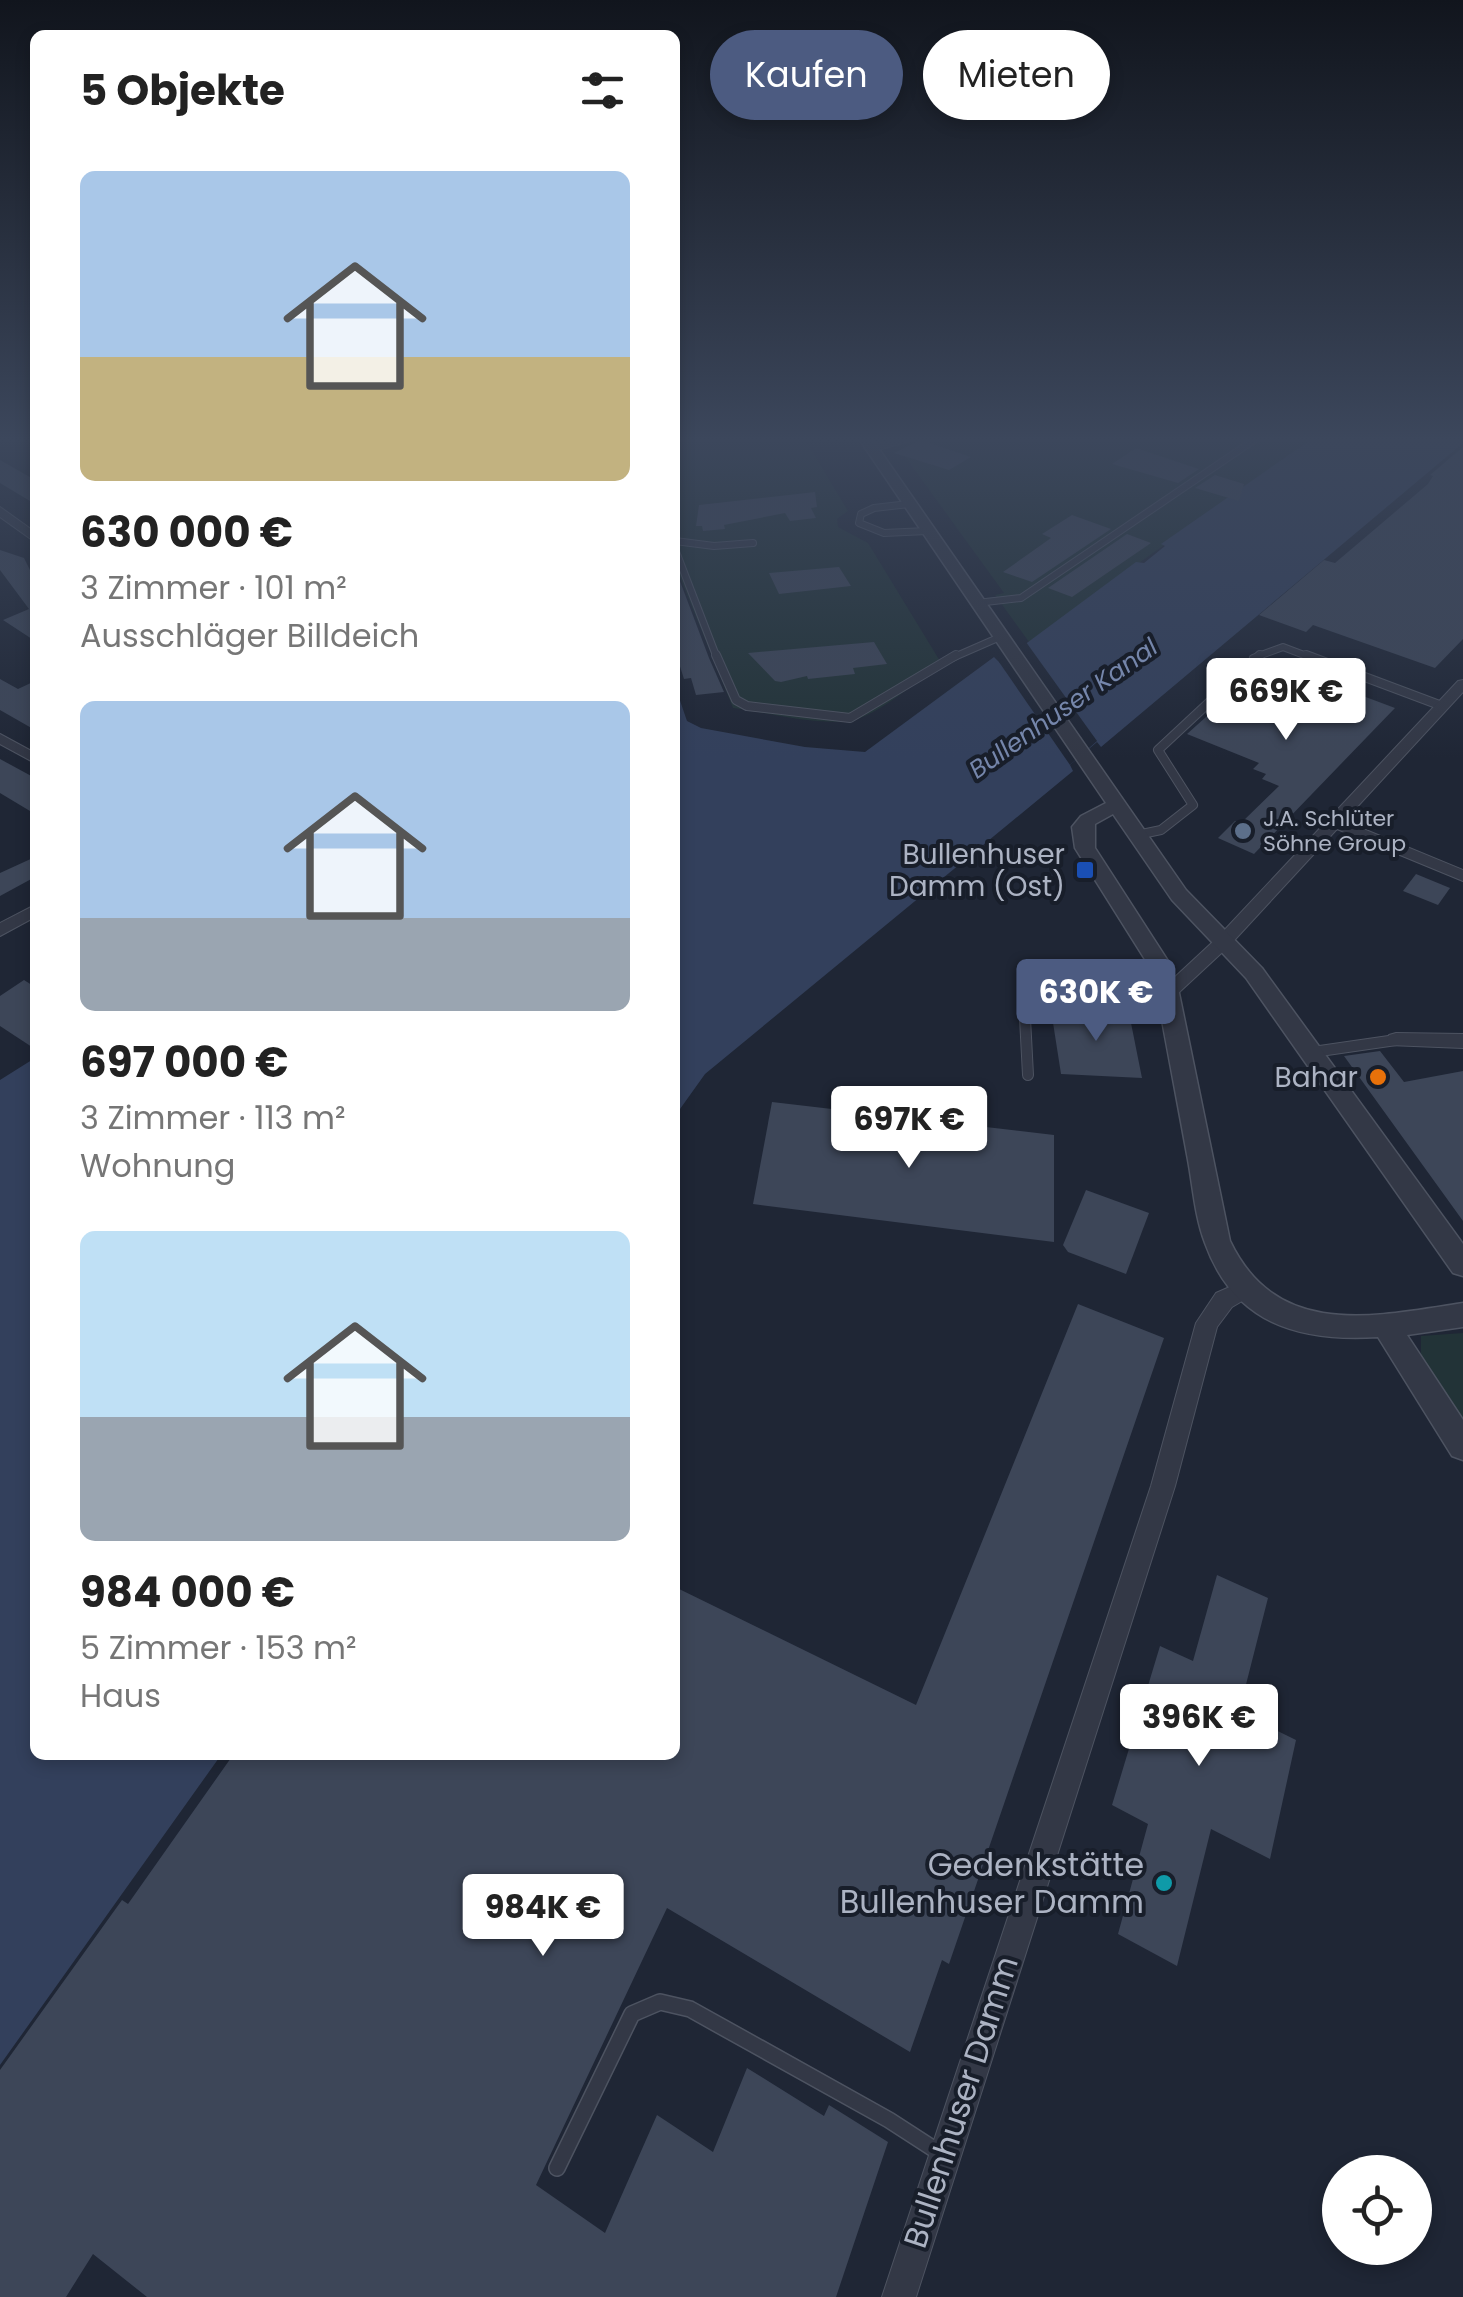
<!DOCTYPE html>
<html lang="de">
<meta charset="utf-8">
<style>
:root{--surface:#fff;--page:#f6f6f6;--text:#222;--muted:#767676;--accent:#4c5b81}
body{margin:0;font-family:Poppins,sans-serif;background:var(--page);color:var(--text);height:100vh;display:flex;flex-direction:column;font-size:38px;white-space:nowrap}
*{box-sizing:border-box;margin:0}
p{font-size:32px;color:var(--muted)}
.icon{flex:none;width:55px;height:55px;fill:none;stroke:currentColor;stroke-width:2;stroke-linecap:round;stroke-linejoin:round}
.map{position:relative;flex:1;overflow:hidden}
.panel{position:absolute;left:30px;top:30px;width:650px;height:1730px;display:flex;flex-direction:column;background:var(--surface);border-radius:15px;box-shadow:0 5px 15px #0003}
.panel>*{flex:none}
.banner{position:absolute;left:710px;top:30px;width:602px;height:90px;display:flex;gap:20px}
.controls{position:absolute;left:1322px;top:2155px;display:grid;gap:20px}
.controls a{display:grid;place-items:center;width:110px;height:110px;border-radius:50%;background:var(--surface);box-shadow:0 5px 15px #0003;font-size:50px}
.price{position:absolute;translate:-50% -85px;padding:0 22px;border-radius:10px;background:#fff;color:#222;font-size:32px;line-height:65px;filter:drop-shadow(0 2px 5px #0008)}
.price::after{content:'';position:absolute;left:50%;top:60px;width:30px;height:22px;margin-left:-15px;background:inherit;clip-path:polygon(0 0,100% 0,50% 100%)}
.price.current{background:var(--accent);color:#fff}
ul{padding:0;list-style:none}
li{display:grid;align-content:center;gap:20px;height:530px;padding:0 50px}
li span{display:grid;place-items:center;height:310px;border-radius:15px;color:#555}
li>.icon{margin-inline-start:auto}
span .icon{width:180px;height:180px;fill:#fffc;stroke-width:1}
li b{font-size:42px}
h2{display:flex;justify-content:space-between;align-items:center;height:120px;padding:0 50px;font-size:42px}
.pill{padding:0 35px;border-radius:45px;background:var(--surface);box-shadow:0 5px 15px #0003;font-size:35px;line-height:90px}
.pill.current{background:var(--accent);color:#fff}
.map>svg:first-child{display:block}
</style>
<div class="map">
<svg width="1463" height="2297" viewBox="0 0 1463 2297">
<rect width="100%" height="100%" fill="#1f2635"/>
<g fill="#223337">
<path d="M 675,436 L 803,436 L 848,511 L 837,519 L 838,527 L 868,543 L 940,661 C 923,679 875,717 850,721 C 813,725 770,713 733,708 L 675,565 Z"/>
<path d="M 890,436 L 1316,436 L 1029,642 L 995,595 L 1004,593 Z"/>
<path d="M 1463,1333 L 1463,1420 L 1421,1358 L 1421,1336 Z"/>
</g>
<g fill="#33405c">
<path d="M 1316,436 L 1463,436 L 1463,443 L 1101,747 L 1097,742 L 1070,765 L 1073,771 L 705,1074 L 675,1116 L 675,686 L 687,721 L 701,728 L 805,747 L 865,752 L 994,657 L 1000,663 L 1136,562 L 1144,563 L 1165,546 L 1161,544 Z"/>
<path d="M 35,1058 L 35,1755 L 221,1755 L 0,2065 L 0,1080 Z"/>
</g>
<path fill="#1f2635" d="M 1026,642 L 1097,741 L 1070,765 L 999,662 Z"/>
<g fill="#3d4658">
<path d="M 921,440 L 971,457 L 949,470 L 894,453 Z"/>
<path d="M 1463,447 L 1463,639 L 1435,668 L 1313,625 L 1306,632 L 1259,615 L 1324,560 L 1335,563 L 1428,484 L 1433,476 L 1430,475 Z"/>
<path d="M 1136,448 L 1199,469 L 1178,483 L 1112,464 Z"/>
<path d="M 0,460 L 35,480 L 35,504 L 0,483 Z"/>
<path d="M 1215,475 L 1244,484 L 1239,501 L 1195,488 Z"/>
<path d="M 815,492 L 817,507 L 811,508 L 816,518 L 790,521 L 785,513 L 724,525 L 725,529 L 703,531 L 702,526 L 696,526 L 699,505 Z"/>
<path d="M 1072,515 L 1111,529 L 1032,582 L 1003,572 L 1051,538 L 1042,534 Z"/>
<path d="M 1127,534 L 1151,543 L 1072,597 L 1048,588 Z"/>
<path d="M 0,550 L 24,558 L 35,580 L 35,641 L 3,620 L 29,609 L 0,570 Z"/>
<path d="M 839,567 L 851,586 L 779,594 L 769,573 Z"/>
<path d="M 675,568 L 709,658 L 724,692 L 696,695 L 691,678 L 684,679 L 678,660 L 675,660 Z"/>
<path d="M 874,642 L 887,664 L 853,668 L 855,674 L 808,679 L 807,676 L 781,682 L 775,681 L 748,653 Z"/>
<path d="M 1265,664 L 1318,682 L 1309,694 L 1350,709 L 1363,696 L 1395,708 L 1254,854 L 1218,838 L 1235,821 L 1241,823 L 1279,786 L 1262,779 L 1266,774 L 1253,769 L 1259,763 L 1187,734 Z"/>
<path d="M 0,679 L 18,689 L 35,681 L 35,730 L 0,710 Z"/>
<path d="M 0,759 L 35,778 L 35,814 L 0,793 Z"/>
<path d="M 35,857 L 35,877 L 0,896 L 0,873 Z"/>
<path d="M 1416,874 L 1450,888 L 1438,905 L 1403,891 Z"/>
<path d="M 24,980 L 35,987 L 35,1049 L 0,1026 L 0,996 Z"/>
<path d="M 1051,1010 L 1129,1013 L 1142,1078 L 1061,1074 Z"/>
<path d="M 1380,1051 L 1404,1082 L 1463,1071 L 1463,1221 L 1344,1056 Z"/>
<path d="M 772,1102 L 1054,1135 L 1054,1242 L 753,1204 Z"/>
<path d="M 1086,1190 L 1149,1213 L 1126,1274 L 1068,1252 L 1063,1245 Z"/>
<path d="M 1078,1304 L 1164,1338 L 949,1964 L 942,1960 L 910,2052 L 667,1908 L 536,2185 L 605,2233 L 657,2115 L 713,2152 L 747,2068 L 824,2116 L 829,2105 L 888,2142 L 836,2297 L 147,2297 L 93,2254 L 66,2297 L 0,2297 L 0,2070 L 122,1900 L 128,1904 L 233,1755 L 675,1755 L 675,1587 L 916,1705 Z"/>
<path d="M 1217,1575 L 1268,1598 L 1239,1712 L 1296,1740 L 1270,1859 L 1211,1829 L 1177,1966 L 1118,1934 L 1148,1824 L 1112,1805 L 1160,1646 L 1193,1661 Z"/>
</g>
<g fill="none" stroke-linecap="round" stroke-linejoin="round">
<defs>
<g id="service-far3">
<path d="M 871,449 L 916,436"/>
<path d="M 909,504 L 874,508 L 861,514 L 859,523 L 884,533 L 927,531"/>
<path d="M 675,541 L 714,546 L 753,543"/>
<path d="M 675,549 L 717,658"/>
<path d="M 977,603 L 1021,598 L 1260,436"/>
<path d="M 952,658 L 1000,637"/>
<path d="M 1253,658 L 1283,647 L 1312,658"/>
</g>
<g id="service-far2">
<path d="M 716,655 L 736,700 L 747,706 L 850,718 L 956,655"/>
<path d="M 1306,655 L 1442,706"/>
<path d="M 1137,835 L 1161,830 L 1193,805 L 1158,750 L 1260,655"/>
</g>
<g id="service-far1">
<path d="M 1313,1052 L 1396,1040"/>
<path d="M 1028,1075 L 1024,999 L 1029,985 L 1045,976 L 1160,970"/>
</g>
<path id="service" d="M 557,2168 L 632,2014 L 660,2002 L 690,2009 L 889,2120 L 940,2153"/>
<g id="minor">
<path d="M 0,507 L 35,532 L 35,542 L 0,517 Z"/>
<path d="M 1463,680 L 1463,692 L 1344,821 L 1463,870 L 1463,881 L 1337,829 L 1229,946 L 1174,997 L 1162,997 L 1159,993 L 1162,989 L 1217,938 L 1458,681 Z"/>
<path d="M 0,734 L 35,753 L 35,763 L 0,744 Z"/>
<path d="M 35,905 L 35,917 L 0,936 L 0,923 Z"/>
<path d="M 1396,1033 L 1463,1034 L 1463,1048 L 1389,1045 L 1387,1040 L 1389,1035 Z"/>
<path d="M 1241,1282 L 1249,1285 L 1252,1291 L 1249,1297 L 1232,1307 L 1217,1327 L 1175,1486 L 916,2297 L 882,2297 L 1151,1486 L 1196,1323 L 1216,1293 Z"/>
</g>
<path id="tertiary" d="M 857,436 L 870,436 L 1186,890 L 1262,968 L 1463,1244 L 1463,1276 L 1453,1273 L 1246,978 L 1172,900 L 1113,814 L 1095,824 L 1095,848 L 1168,961 L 1179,993 L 1230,1241 C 1277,1339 1373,1317 1463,1303 L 1463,1327 L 1407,1335 L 1463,1420 L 1463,1460 L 1452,1456 L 1378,1337 C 1299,1342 1234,1324 1205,1243 C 1195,1217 1193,1187 1188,1160 C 1178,1104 1167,1049 1157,993 L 1146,961 L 1075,848 L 1072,827 L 1081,816 L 1106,803 Z"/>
</defs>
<use href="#service-far3" stroke="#4d5361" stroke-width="8"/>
<use href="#service-far2" stroke="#4d5361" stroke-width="10"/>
<use href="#service-far1" stroke="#4d5361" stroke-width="12"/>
<use href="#service" stroke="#4d5361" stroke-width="18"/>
<use href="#minor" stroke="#4d5361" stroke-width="2"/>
<use href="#tertiary" stroke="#4d5361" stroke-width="3"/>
<use href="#service-far3" stroke="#333846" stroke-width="6"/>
<use href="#service-far2" stroke="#333846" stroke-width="8"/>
<use href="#service-far1" stroke="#333846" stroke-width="10"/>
<use href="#service" stroke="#333846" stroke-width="15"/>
<use href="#minor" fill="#333846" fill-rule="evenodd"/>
<use href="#tertiary" fill="#333846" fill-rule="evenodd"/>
</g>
<linearGradient id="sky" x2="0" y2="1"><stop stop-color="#11151d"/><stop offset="0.58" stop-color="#3c475c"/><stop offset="1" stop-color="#3c475c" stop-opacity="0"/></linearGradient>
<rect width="1463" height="758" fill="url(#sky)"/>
<circle fill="#5c6f8a" stroke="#181e2a" stroke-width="4" cx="1243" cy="831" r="10"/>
<rect fill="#1a4fb4" stroke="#181e2a" stroke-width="4" x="1075" y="860" width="20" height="20" rx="5"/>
<circle fill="#e8710a" stroke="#181e2a" stroke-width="4" cx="1378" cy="1077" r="10"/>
<circle fill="#0f9aa8" stroke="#181e2a" stroke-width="4" cx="1164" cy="1883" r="10"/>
<g text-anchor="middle" stroke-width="8" stroke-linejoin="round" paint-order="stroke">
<g font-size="22" fill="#acb3c3" stroke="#181e2a" text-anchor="start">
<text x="1263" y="826">J.A. Schlüter<tspan x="1263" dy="25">Söhne Group</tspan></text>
</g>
<g font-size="25" font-style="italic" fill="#7586ab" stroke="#181e2a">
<text transform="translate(1063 708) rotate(-35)" y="9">Bullenhuser Kanal</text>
</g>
<g font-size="28" fill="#acb3c3" stroke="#181e2a" text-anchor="end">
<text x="1065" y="864">Bullenhuser<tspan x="1065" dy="32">Damm (Ost)</tspan></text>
<text x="1358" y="1087">Bahar</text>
</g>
<g font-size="32" fill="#acb3c3" stroke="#181e2a" text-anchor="end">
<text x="1144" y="1876">Gedenkstätte<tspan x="1144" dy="37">Bullenhuser Damm</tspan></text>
</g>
<g font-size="32" fill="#acb3c3" stroke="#181e2a">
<text transform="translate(961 2102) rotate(-72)" y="11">Bullenhuser Damm</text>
</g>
</g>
</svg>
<div class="controls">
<a><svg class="icon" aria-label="locate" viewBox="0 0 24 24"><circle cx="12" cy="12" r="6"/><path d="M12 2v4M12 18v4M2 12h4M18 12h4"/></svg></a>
</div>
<b class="price" style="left:1286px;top:743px">669K €</b>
<b class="price current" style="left:1096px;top:1044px">630K €</b>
<b class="price" style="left:909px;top:1171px">697K €</b>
<b class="price" style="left:1199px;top:1769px">396K €</b>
<b class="price" style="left:543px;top:1959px">984K €</b>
<div class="banner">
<a class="pill current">Kaufen</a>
<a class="pill">Mieten</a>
</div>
<section class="panel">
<h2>5 Objekte<svg class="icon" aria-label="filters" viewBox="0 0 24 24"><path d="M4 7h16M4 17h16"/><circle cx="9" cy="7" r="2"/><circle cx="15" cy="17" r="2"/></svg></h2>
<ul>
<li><span style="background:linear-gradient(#a9c7e8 60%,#c2b280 0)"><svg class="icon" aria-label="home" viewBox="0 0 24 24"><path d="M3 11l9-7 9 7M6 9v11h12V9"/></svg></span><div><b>630 000 €</b><p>3 Zimmer · 101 m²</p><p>Ausschläger Billdeich</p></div></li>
<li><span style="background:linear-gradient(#a9c7e8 70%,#9aa5b1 0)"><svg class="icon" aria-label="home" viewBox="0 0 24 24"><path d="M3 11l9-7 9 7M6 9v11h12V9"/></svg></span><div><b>697 000 €</b><p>3 Zimmer · 113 m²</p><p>Wohnung</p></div></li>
<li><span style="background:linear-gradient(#bfe0f5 60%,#9aa5b1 0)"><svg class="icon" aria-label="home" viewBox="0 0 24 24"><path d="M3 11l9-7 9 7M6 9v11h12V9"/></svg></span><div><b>984 000 €</b><p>5 Zimmer · 153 m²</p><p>Haus</p></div></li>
</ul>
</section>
</div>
